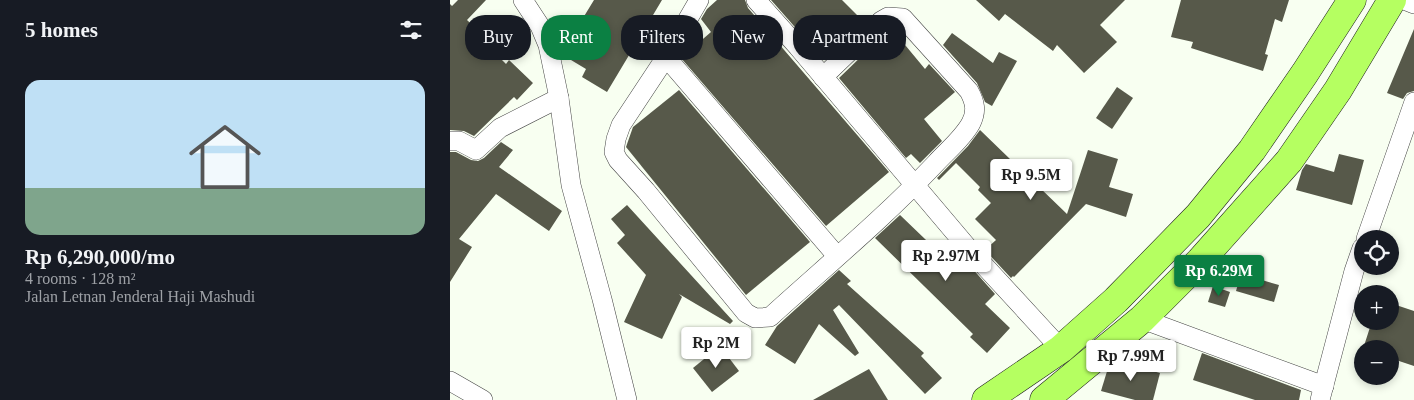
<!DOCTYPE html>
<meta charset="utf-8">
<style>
:root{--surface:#171b24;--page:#20242c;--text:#f1f3f6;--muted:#9ea1a6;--line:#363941;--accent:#0b8043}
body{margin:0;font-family:Georgia,serif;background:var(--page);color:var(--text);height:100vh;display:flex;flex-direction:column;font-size:19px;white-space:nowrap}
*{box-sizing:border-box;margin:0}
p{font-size:16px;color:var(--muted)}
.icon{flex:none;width:28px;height:28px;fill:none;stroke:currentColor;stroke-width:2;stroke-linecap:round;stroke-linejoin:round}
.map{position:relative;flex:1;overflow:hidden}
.details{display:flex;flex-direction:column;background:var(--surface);width:450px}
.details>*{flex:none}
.banner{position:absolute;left:15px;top:15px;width:475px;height:45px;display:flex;gap:10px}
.tools{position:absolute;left:904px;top:230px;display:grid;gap:10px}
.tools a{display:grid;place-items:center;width:45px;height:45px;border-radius:50%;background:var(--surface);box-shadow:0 2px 8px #0003;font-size:25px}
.price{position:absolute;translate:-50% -42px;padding:0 11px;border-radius:5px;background:#fff;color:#222;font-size:16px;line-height:32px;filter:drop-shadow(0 1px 2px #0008)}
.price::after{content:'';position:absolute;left:50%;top:30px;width:15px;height:11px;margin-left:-8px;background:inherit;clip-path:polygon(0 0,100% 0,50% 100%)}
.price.active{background:var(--accent);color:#fff}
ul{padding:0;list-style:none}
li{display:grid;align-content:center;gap:10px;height:265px;padding:0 25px}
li+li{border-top:1px solid var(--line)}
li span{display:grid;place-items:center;height:155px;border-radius:15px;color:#555}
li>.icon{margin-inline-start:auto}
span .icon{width:90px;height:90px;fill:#fffc;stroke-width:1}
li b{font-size:21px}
h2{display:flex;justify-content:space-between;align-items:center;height:60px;padding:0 25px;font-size:21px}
.pill{padding:0 18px;border-radius:20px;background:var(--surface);box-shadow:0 2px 8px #0003;font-size:18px;line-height:45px}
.pill.active{background:var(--accent);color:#fff}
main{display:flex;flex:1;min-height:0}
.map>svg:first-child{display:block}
</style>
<main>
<section class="details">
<h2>5 homes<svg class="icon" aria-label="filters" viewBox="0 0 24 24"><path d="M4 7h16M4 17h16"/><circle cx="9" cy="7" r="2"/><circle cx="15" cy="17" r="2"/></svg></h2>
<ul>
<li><span style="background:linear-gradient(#bfe0f5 70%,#7fa58c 0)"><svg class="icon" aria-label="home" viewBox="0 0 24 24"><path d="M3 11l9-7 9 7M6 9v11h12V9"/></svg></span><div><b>Rp 6,290,000/mo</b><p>4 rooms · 128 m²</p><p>Jalan Letnan Jenderal Haji Mashudi</p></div></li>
</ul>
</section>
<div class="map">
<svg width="964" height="400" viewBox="0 0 964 400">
<rect width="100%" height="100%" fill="#f8fff1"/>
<g fill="#57594a">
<path d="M 8,0 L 36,0 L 17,20 L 34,36 L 31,39 L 56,64 L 59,60 L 83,83 L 67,100 L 64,97 L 24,136 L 14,131 L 0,130 L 0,4 L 2,6 Z"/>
<path d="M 144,0 L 212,0 L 157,92 L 132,77 L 136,69 L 111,54 Z"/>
<path d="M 267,0 L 295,0 L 298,8 L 439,172 L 376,226 L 231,58 L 261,32 L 251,19 L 257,9 Z"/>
<path d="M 321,0 L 392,0 L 414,22 L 374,60 Z"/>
<path d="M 526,0 L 675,0 L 650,25 L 667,42 L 634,73 L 607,45 L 603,51 L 555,14 L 549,21 Z"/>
<path d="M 731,0 L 839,0 L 832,22 L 825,19 L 815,54 L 818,55 L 813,71 L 741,48 L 743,42 L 721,37 Z"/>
<path d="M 441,28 L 475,69 L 479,64 L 505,92 L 474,119 L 492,141 L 470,163 L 461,154 L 456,158 L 389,78 Z"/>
<path d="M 964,29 L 964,91 L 957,93 L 953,99 L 937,93 Z"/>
<path d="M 502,33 L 543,63 L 549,52 L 567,61 L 542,106 L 535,102 L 527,83 L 493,45 Z"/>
<path d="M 667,87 L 683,98 L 662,129 L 646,118 Z"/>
<path d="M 229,90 L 360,242 L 296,295 L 176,147 L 183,127 Z"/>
<path d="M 530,130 L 617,214 L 638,150 L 668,159 L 659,187 L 683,194 L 676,217 L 636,204 L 564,277 L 563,276 L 561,278 L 535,250 L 546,240 L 525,219 L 541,203 L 528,190 L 530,187 L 506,163 L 489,180 L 487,178 L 518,146 Z"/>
<path d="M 51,142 L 63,150 L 49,167 L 112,211 L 99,231 L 46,194 L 9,239 L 22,247 L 0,282 L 0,152 L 6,152 L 21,160 L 28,161 L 34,158 Z"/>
<path d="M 889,154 L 914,160 L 902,205 L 846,190 L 852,170 L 856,164 L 884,172 Z"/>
<path d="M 177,205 L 283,321 L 280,324 L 229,294 L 232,297 L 212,339 L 174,322 L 196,275 L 167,243 L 175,235 L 161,219 Z"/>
<path d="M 450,215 L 500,263 L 504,259 L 515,271 L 520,266 L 545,294 L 535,304 L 560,328 L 537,353 L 520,337 L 523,334 L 425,238 Z"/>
<path d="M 389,270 L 401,281 L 397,284 L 474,353 L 471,356 L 492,378 L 475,394 L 389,305 L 383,310 L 409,353 L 405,356 L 369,324 L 345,364 L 315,345 L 327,326 Z"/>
<path d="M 791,274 L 829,285 L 824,302 L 786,291 Z"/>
<path d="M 763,286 L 780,292 L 775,307 L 758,302 Z"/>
<path d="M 940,303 L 964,311 L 964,366 L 940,358 L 940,349 L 913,349 L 922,321 L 940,321 Z"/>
<path d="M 270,346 L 289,371 L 262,392 L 243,368 Z"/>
<path d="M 752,353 L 851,390 L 849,400 L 805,400 L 743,380 Z"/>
<path d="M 666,361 L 710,373 L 703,400 L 685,400 L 651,391 L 658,368 Z"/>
<path d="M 419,369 L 438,400 L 363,400 Z"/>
</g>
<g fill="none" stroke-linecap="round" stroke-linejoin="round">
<defs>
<g id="street">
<path d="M 73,0 L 90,26 L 98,45 L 109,98 L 121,185 L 152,299 L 177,400"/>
<path d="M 249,0 L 216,57 L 171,125 L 166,139 L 164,152 L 168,160 L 196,191 L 296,313 L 305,318 L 320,317 C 375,267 434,218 486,163 C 497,151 513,138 521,123 C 527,111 525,102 519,91 L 453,18 L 438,17 L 431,21 L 373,77"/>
<path d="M 306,0 L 348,47 L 518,248 L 611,349"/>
<path d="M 954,0 L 964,4"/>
<path d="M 216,57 L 387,256"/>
<path d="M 0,141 L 9,141 L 26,150 L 50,128 L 109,98"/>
<path d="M 916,239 L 964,102"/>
<path d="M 692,319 L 874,386"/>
<path d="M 0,381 L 33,400"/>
<path d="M 870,400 L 904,271 L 912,248"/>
</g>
<g id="primary">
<path d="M 536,400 L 611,349 L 666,300 L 748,216 L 802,150 L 855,73 L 902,0"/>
<path d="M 594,400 L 692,319 L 750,261 L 839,161 L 888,90 L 942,0"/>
</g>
</defs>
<use href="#street" stroke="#424242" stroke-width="20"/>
<use href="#primary" stroke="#202020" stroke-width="29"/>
<use href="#street" stroke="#fff" stroke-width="19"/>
<use href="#primary" stroke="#b5ff61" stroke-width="28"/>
</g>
</svg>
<div class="tools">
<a><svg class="icon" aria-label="locate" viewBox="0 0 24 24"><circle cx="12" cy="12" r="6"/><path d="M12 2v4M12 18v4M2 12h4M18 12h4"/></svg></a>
<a>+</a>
<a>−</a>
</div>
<b class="price" style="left:581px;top:201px">Rp 9.5M</b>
<b class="price" style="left:496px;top:282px">Rp 2.97M</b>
<b class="price active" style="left:769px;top:297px">Rp 6.29M</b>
<b class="price" style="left:266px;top:369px">Rp 2M</b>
<b class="price" style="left:681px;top:382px">Rp 7.99M</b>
<div class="banner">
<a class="pill">Buy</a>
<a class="pill active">Rent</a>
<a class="pill">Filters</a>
<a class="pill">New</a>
<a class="pill">Apartment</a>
</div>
</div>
</main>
